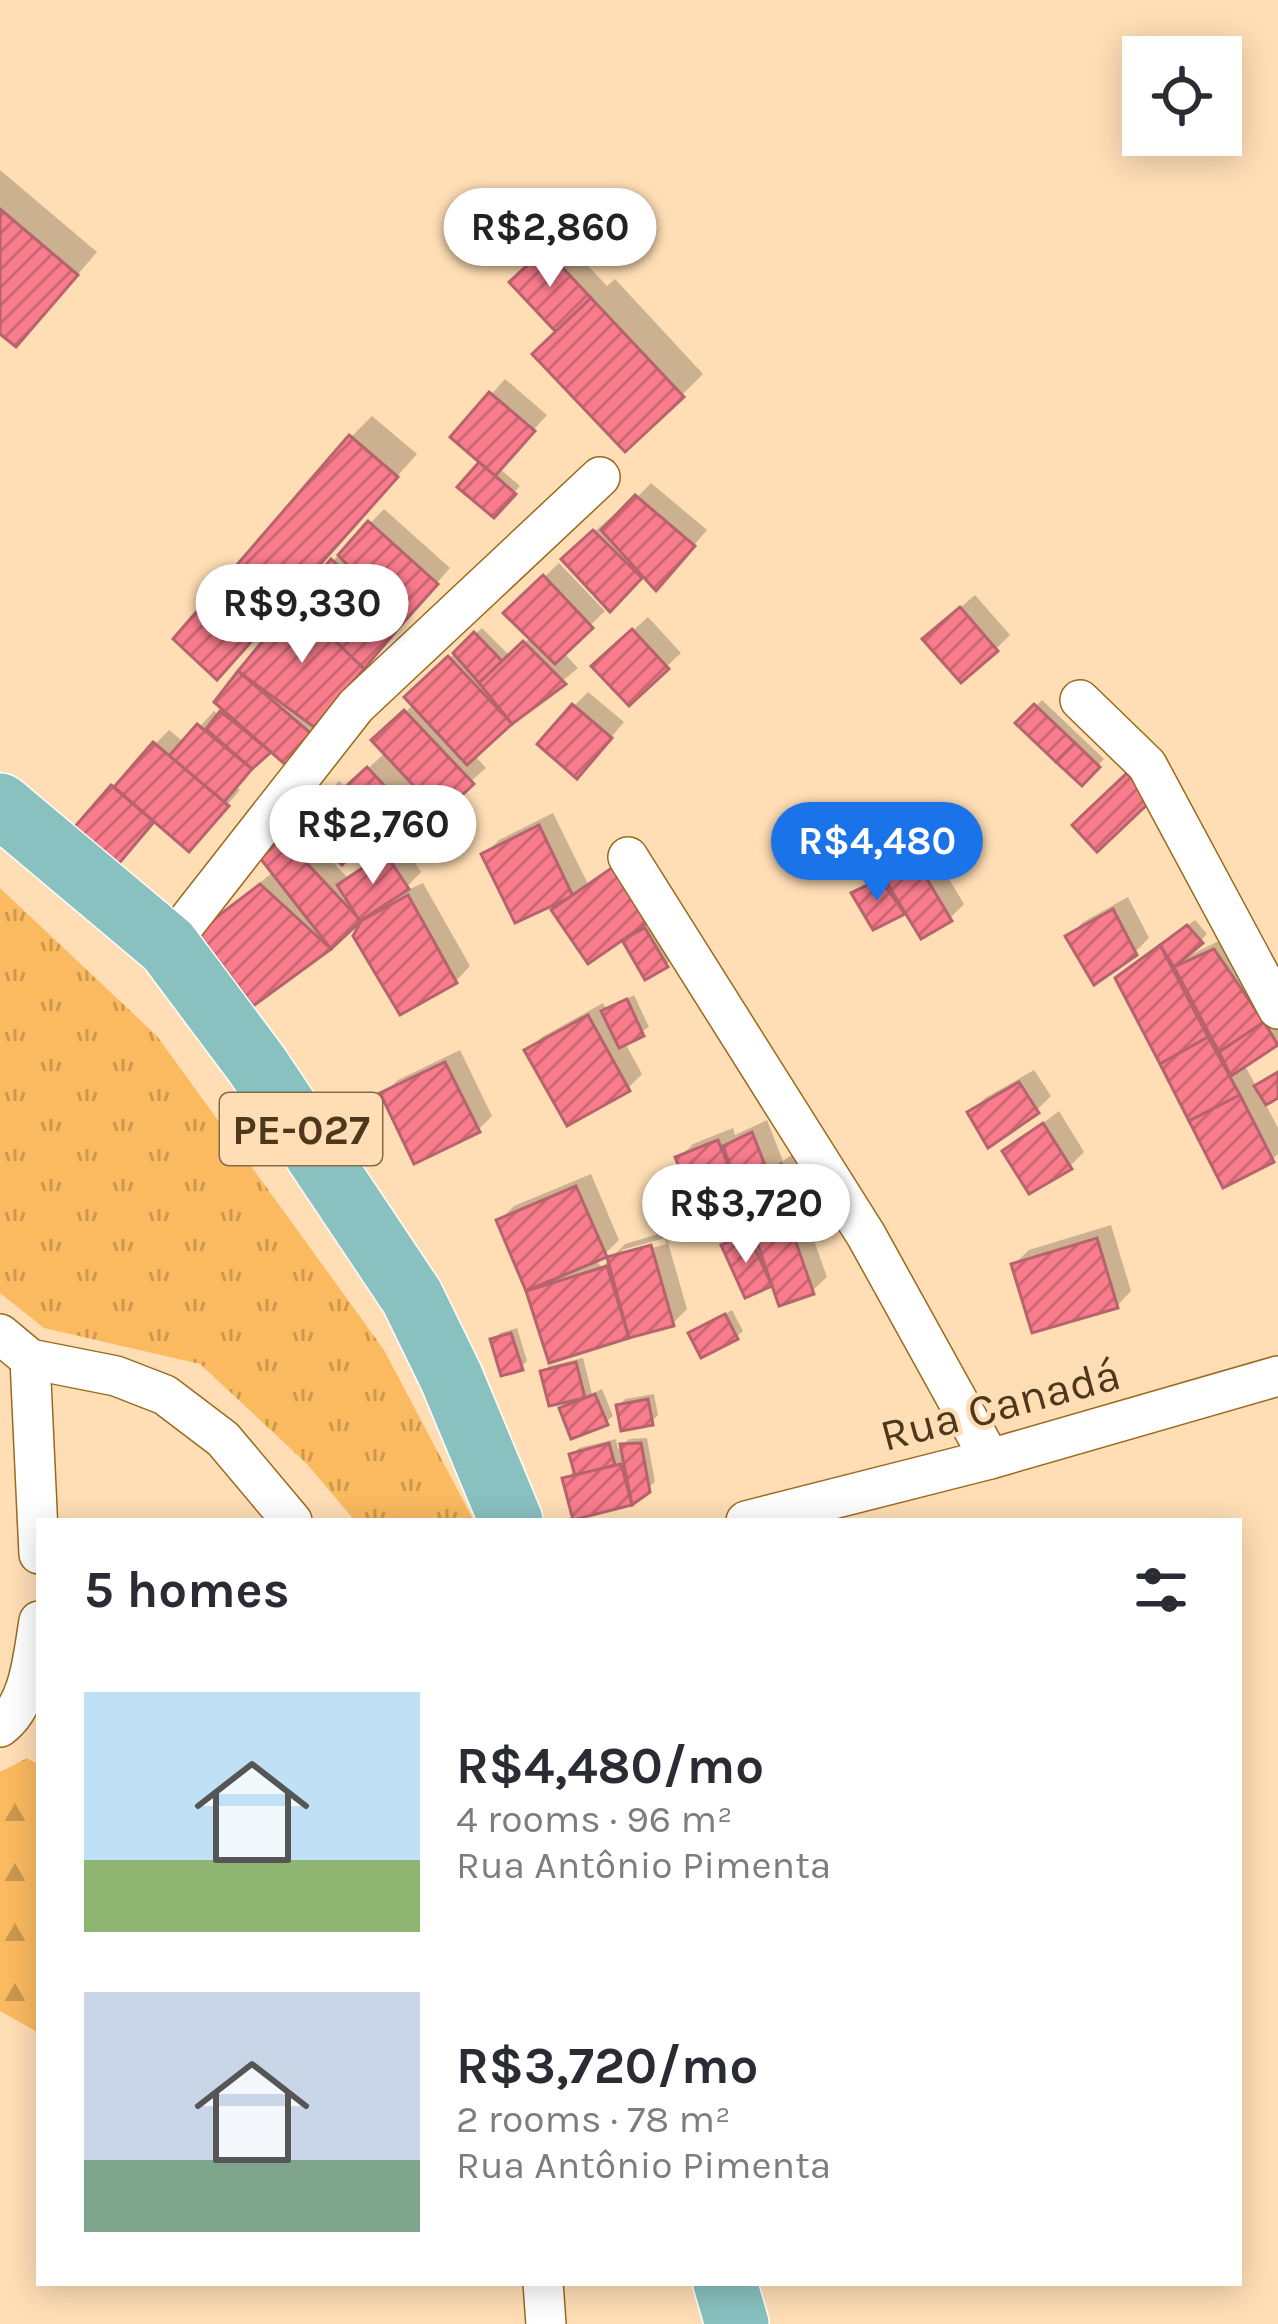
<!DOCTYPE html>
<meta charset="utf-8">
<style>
:root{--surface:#fff;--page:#f7f7f7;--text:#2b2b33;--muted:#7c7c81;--accent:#1a73e8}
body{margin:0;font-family:Karla,sans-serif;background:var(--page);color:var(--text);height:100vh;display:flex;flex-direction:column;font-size:45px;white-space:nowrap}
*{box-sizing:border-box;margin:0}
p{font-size:39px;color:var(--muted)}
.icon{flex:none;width:66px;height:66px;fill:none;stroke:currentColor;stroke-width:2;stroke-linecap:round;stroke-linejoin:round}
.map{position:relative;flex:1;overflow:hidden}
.panel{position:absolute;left:36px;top:1518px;width:1206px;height:768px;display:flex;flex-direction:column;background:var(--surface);border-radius:0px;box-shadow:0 6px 30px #0003}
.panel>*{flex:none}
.fabs{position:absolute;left:1122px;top:36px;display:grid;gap:24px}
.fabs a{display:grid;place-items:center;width:120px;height:120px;border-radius:0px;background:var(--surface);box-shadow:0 6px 30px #0003;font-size:60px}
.price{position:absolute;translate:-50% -102px;padding:0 27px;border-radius:42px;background:#fff;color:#222;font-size:39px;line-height:78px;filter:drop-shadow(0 3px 6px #0008)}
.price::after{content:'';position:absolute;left:50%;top:72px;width:36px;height:27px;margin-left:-18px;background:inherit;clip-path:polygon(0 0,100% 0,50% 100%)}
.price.selected{background:var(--accent);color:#fff}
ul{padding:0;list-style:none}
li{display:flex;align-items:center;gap:36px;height:300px;padding:0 48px}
li span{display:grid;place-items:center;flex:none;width:336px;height:240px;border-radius:0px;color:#555}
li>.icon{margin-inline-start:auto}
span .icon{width:144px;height:144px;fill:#fffc;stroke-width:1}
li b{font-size:51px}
h2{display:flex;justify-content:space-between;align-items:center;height:144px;padding:0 48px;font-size:51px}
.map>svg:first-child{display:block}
</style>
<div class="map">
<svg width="1278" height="2324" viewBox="0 0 1278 2324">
<defs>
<pattern id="forest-firs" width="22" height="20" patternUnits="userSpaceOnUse" patternTransform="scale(3)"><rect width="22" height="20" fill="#fbba60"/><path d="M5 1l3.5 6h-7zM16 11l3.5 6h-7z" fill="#cd984e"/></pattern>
<pattern id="park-tufts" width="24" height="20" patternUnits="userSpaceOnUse" patternTransform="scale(3)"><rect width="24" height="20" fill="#fbba60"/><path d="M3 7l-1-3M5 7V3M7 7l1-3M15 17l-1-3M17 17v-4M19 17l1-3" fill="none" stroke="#cd984e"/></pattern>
<pattern id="building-hatch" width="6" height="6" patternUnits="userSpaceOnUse" patternTransform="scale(3)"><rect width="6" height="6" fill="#f97c8d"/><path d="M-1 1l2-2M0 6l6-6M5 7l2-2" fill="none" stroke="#cc6772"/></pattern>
</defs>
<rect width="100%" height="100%" fill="#ffdeb5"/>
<path fill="url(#forest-firs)" d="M 27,1758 L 39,1765 L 39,2033 L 0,2011 L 0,1772 Z"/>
<path fill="url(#park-tufts)" d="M 0,888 L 157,1036 L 384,1350 L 474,1521 L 355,1521 L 307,1464 L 200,1364 L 44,1328 L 0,1293 Z"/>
<g fill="#0003" fill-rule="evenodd">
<path d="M 0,170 L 97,252 L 37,322 L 0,330 Z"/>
<path d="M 561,237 L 607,286 L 615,279 L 703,374 L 682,395 L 513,282 Z"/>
<path d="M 505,379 L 547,415 L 499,468 L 520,486 L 494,514 L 483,462 L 454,436 Z"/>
<path d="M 372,416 L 417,454 L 239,654 L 351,437 Z"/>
<path d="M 651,483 L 707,530 L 670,573 L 642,574 L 610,608 L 579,545 L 610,518 L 613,522 Z"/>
<path d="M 384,509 L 450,568 L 321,716 L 327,721 L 302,749 L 271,748 L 236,786 L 240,790 L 203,833 L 155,819 L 130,849 L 113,787 L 169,730 L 185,743 L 214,711 L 220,717 L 226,709 L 218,702 L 240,673 L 333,561 Z"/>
<path d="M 559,563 L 605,611 L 563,652 L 578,668 L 474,755 L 486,768 L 402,843 L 421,872 L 401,893 L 423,883 L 470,966 L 456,981 L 356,936 L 369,911 L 329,947 L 254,1002 L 201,932 L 274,871 L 278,844 L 339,781 L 347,788 L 386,752 L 375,740 L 414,704 L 408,697 L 482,628 L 510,656 L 531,637 L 507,613 ZM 306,827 L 370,832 L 387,850 L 348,878 L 302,830 Z"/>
<path d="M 975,595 L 1010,635 L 996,649 L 940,625 Z"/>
<path d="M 648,617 L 681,653 L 629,702 L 609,652 Z"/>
<path d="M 588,692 L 624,722 L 591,761 L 574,706 Z"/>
<path d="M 1042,700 L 1104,759 L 1082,782 L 1020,723 Z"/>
<path d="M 553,813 L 588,884 L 631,854 L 636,928 L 638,931 L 653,924 L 672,958 L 666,965 L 626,941 L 634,929 L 555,911 L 572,894 L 485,854 L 499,840 Z"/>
<path d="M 918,827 L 964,904 L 950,918 L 906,908 L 903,912 L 855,894 L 886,875 L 876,858 Z"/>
<path d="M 1128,897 L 1149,938 L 1135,952 L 1069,936 L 1083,922 Z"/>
<path d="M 1195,920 L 1207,934 L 1184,958 L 1229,936 L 1278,1028 L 1278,1041 L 1244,1064 L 1257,1088 L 1278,1072 L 1278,1095 L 1265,1103 L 1278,1128 L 1278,1154 L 1273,1159 L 1118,978 Z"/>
<path d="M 634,995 L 649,1027 L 625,1043 L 642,1074 L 628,1088 L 528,1051 L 542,1037 L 603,1003 L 607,1010 Z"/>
<path d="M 460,1050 L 492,1116 L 478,1130 L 383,1094 L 398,1080 Z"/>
<path d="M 1034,1070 L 1051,1096 L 1037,1110 L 971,1112 L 985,1098 Z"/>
<path d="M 1059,1111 L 1084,1152 L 1070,1166 L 1006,1151 Z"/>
<path d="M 767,1120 L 783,1161 L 796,1152 L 806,1175 L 766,1210 L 799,1198 L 827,1277 L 812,1291 L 773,1281 L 770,1284 L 725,1246 L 755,1229 L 745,1202 L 702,1218 L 679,1158 L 693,1144 L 733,1128 L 735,1135 Z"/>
<path d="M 591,1174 L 619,1240 L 597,1262 L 602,1267 L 625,1244 L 665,1232 L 687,1309 L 673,1323 L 551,1359 L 529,1290 L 500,1220 L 514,1206 ZM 665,1238 L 667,1244 L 622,1256 L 622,1250 Z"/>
<path d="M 1111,1225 L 1131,1291 L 1117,1306 L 1014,1264 L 1029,1250 Z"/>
<path d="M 732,1310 L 743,1331 L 736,1337 L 692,1333 Z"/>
<path d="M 517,1328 L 527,1361 L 521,1367 L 493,1340 L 500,1333 Z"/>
<path d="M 583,1358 L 592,1394 L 602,1389 L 613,1416 L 606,1422 L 562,1409 L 573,1398 L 543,1372 L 549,1366 Z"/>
<path d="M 654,1394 L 658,1415 L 651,1422 L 619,1406 L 625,1399 Z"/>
<path d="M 647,1438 L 655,1482 L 631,1502 L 566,1479 L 576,1469 L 572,1455 L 579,1448 L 616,1439 L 618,1449 L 629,1439 Z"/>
</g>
<g fill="url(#building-hatch)" stroke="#b7636d" stroke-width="3">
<path d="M 0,209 L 78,275 L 16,347 L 0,334 Z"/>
<path d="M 545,249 L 591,298 L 556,332 L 509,282 Z"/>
<path d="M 591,298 L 684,397 L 625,452 L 532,354 Z"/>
<path d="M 489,392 L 535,431 L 495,476 L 450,437 Z"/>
<path d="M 349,435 L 398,477 L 217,680 L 173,639 Z"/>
<path d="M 479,462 L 516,494 L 494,518 L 457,487 Z"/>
<path d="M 635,495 L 695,546 L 656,591 L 601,530 Z"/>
<path d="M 368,521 L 438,584 L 402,624 L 338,555 Z"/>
<path d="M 593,530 L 642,578 L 610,612 L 561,559 Z"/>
<path d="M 331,559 L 402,624 L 364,669 L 295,602 Z"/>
<path d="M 543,575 L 593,628 L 555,664 L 503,613 Z"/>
<path d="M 295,602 L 364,669 L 314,727 L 238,671 Z"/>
<path d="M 960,607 L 998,651 L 961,683 L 922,639 Z"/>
<path d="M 632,629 L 669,669 L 629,706 L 591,666 Z"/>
<path d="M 474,632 L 502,661 L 479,683 L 453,653 Z"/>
<path d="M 523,641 L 566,684 L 512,724 L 479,683 Z"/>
<path d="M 448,656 L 512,724 L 467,765 L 404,697 Z"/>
<path d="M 238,671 L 315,737 L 288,767 L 214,702 Z"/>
<path d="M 572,704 L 612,738 L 577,779 L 537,744 Z"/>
<path d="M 1034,704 L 1075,743 L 1056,762 L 1015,723 Z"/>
<path d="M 404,710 L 474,784 L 441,815 L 371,740 Z"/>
<path d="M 220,711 L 271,752 L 252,769 L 206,729 Z"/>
<path d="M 197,724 L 252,769 L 224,802 L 169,756 Z"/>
<path d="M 153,742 L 229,806 L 189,852 L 114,787 Z"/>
<path d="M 1075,743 L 1100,767 L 1082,786 L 1056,762 Z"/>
<path d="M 367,767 L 424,828 L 390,858 L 333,798 Z"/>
<path d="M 1127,773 L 1152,800 L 1097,852 L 1072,825 Z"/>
<path d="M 111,785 L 154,822 L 116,867 L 72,830 Z"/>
<path d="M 322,793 L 370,836 L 342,865 L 296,822 Z"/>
<path d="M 539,825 L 573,896 L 515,923 L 481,854 Z"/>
<path d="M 283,838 L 361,921 L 331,949 L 260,858 Z"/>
<path d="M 903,839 L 952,921 L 921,939 L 872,858 Z"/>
<path d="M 385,853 L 409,889 L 360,921 L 337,885 Z"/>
<path d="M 616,865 L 653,919 L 588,964 L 551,910 Z"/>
<path d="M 880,879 L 905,914 L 873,930 L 851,893 Z"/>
<path d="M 260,884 L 331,949 L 253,1006 L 197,932 Z"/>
<path d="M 408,895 L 457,983 L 400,1015 L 353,936 L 361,921 Z"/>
<path d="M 1113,909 L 1137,955 L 1094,985 L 1065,936 Z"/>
<path d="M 1187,925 L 1203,943 L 1174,967 L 1160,945 Z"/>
<path d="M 645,928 L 668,967 L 645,980 L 622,940 Z"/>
<path d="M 1160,945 L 1208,1037 L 1160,1064 L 1115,978 Z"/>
<path d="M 1214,949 L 1264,1022 L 1219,1052 L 1174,967 Z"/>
<path d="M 627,999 L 644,1036 L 619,1048 L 601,1011 Z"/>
<path d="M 588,1015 L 630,1091 L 567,1126 L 524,1050 Z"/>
<path d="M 1264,1022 L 1278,1045 L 1231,1076 L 1219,1052 Z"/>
<path d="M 1208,1037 L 1240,1095 L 1189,1121 L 1160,1064 Z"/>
<path d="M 445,1062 L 480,1132 L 414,1164 L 380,1093 Z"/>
<path d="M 1278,1072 L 1278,1098 L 1266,1105 L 1254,1086 Z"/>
<path d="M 1019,1082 L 1039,1113 L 988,1148 L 967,1112 Z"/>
<path d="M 1240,1095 L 1274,1162 L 1223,1188 L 1189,1121 Z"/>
<path d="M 1043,1123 L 1072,1169 L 1029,1194 L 1002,1151 Z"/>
<path d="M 752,1132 L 768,1173 L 781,1164 L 793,1192 L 750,1222 L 723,1146 Z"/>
<path d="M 718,1140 L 744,1205 L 701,1221 L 675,1157 Z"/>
<path d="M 576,1186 L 607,1257 L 526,1291 L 496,1220 Z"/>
<path d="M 785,1211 L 814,1294 L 779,1306 L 750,1222 Z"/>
<path d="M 748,1233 L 772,1286 L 745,1298 L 721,1245 Z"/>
<path d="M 1097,1238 L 1118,1308 L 1032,1333 L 1011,1264 Z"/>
<path d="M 651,1245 L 674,1326 L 629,1338 L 607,1257 Z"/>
<path d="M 607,1266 L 629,1338 L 549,1363 L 526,1291 Z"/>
<path d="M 725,1314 L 738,1339 L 701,1358 L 688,1333 Z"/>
<path d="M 511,1333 L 523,1370 L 501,1376 L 490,1339 Z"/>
<path d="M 576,1362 L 585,1398 L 549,1406 L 540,1371 Z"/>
<path d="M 595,1394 L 608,1425 L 571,1439 L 559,1408 Z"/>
<path d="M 648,1399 L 653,1425 L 621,1431 L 616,1405 Z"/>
<path d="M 609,1443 L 615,1465 L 575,1476 L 569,1454 Z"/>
<path d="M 641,1443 L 650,1492 L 632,1505 L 620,1444 Z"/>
<path d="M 621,1464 L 632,1505 L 573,1520 L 562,1478 Z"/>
</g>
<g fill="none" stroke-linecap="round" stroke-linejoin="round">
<defs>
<g id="street">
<path d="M 1080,700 L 1147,765 L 1278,1009"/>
<path d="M 628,857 L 866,1235 L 990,1459"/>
<path d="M 168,946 L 356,706 L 600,477"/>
<path d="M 0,1334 L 30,1359 L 116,1376 L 165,1395 L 223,1439 L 292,1521"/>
<path d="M 30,1359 L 39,1554"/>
<path d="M 746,1521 L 990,1459 L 1278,1376"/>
<path d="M 0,1727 C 30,1705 33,1656 39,1621"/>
<path d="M 543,2283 L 546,2324"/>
</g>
<g id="primary">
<path d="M 0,805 L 168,946 L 257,1065 L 412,1297 L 451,1377 L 511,1521"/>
<path d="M 725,2283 L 737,2324"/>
</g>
</defs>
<use href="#street" stroke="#9a691c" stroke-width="42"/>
<use href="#primary" stroke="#fff" stroke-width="66"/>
<use href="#street" stroke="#fff" stroke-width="39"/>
<use href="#primary" stroke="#89c1c0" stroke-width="63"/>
</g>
<g text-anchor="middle" stroke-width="9" stroke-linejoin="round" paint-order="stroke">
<rect fill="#ffdeb5" stroke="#836a49" stroke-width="3" x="220" y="1093" width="162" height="72" rx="9"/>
<g font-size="42" font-weight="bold" fill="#4e381b">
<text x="301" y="1144">PE-027</text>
</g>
<g font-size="45" fill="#4e381b" stroke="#ffdeb5">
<text transform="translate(1000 1404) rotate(-15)" y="16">Rua Canadá</text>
</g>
</g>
</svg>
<div class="fabs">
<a><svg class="icon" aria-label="locate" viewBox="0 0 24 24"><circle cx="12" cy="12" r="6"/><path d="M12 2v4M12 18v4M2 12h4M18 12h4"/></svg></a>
</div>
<b class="price" style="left:550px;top:290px">R$2,860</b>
<b class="price" style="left:302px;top:666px">R$9,330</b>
<b class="price" style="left:373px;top:887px">R$2,760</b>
<b class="price selected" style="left:877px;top:904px">R$4,480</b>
<b class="price" style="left:746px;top:1266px">R$3,720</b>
<section class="panel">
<h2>5 homes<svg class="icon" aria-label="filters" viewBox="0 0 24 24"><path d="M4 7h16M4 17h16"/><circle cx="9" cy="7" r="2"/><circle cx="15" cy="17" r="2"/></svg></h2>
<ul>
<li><span style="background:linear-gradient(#bfe0f5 70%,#8fb573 0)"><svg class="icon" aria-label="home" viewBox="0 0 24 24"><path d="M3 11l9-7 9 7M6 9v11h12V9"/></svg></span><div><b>R$4,480/mo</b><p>4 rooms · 96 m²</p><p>Rua Antônio Pimenta</p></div></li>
<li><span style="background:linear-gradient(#c9d6e8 70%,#7fa58c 0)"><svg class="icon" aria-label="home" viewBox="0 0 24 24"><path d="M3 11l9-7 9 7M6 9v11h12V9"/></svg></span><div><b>R$3,720/mo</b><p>2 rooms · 78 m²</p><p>Rua Antônio Pimenta</p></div></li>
</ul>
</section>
</div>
